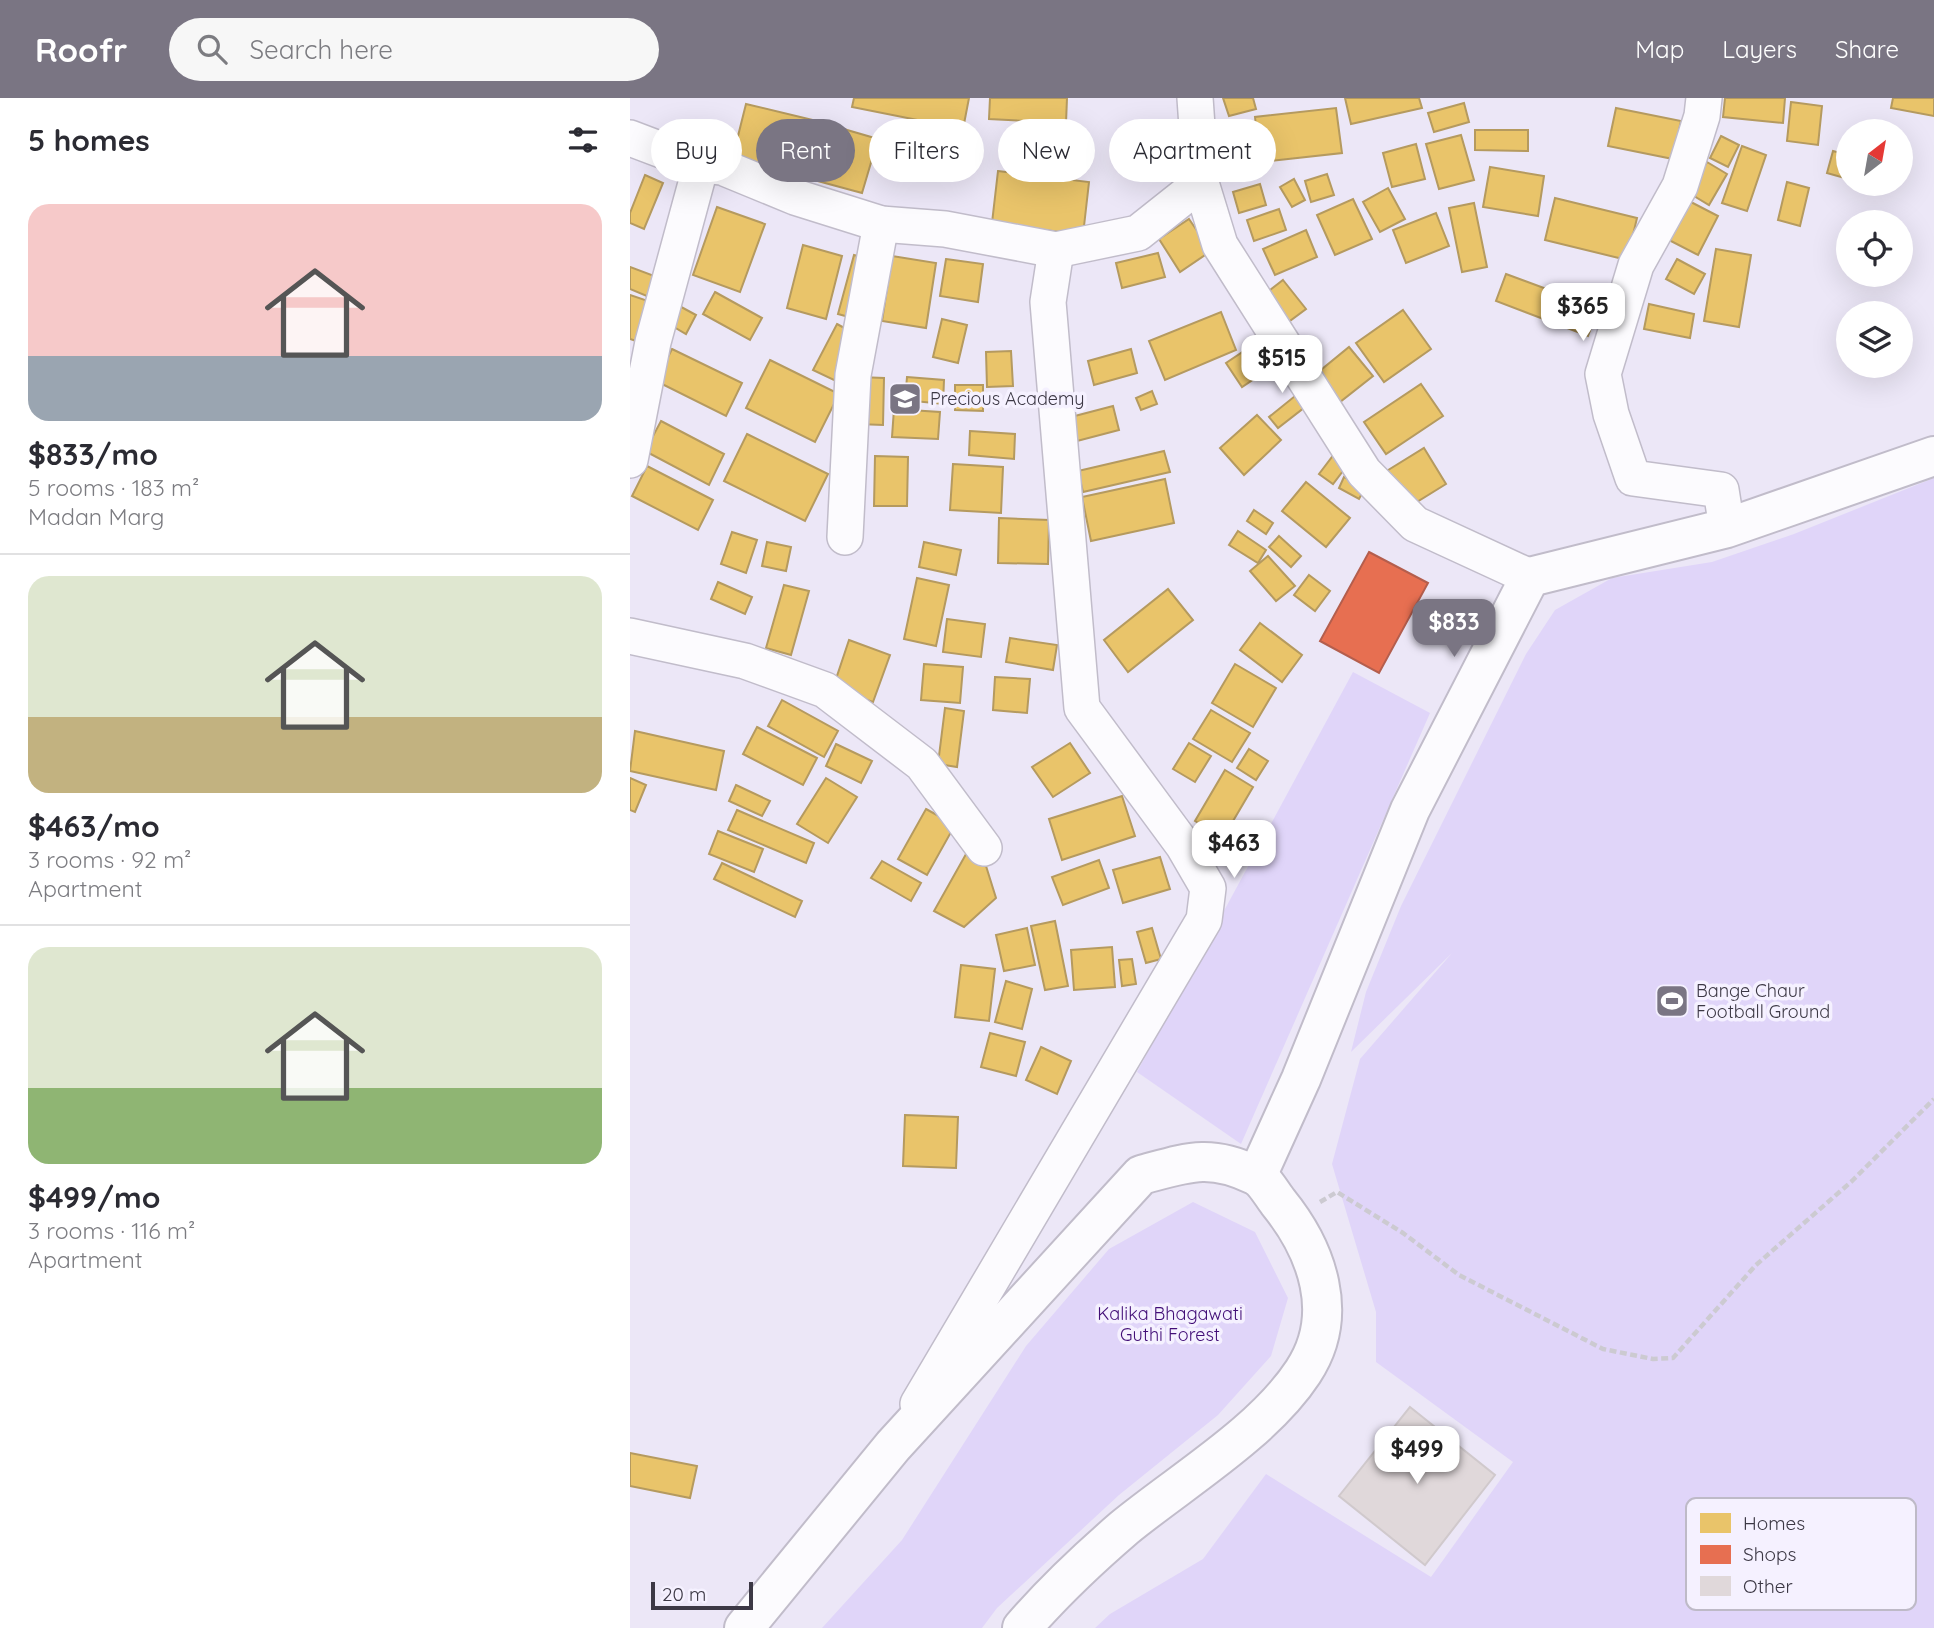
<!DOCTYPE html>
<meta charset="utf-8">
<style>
:root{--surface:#fff;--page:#f7f7f7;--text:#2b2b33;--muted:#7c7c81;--line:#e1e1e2;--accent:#7a7583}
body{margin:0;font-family:Quicksand,sans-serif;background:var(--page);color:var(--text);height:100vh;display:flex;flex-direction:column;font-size:26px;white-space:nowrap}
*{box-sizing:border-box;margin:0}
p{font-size:23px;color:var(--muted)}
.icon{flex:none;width:38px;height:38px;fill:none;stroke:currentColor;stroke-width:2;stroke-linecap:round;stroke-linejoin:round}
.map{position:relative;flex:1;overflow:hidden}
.drawer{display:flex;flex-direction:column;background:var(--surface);width:630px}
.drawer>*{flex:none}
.guide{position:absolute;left:21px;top:21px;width:665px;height:63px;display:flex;gap:14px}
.needle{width:46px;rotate:31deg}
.buttons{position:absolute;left:1206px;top:21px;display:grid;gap:14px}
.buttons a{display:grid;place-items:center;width:77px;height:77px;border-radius:50%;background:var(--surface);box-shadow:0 7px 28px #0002;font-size:35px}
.scale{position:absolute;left:21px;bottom:18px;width:102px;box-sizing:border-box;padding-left:7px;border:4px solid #3c3845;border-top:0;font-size:19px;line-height:24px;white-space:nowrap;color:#3c3845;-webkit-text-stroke:5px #f5f1ff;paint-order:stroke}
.price{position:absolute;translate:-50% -60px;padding:0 16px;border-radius:14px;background:#fff;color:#222;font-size:23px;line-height:46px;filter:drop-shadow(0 2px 4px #0008)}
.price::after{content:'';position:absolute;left:50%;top:42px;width:21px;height:16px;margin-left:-10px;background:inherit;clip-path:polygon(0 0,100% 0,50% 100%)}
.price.active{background:var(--accent);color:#fff}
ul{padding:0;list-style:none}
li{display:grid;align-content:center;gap:14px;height:371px;padding:0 28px}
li+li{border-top:2px solid var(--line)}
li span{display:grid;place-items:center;height:217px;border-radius:21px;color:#555}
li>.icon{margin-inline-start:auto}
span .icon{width:126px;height:126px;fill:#fffc;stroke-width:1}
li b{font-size:30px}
h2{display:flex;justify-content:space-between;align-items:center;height:84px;padding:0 28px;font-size:30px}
.chip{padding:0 24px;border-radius:32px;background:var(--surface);box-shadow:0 7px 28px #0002;font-size:24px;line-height:63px}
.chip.active{background:var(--accent);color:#fff}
header{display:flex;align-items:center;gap:42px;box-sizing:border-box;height:98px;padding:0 35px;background:var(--accent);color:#fff}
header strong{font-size:33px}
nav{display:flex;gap:38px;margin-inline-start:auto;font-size:24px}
.search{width:490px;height:63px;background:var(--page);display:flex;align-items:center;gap:18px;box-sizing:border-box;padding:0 24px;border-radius:38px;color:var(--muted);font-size:26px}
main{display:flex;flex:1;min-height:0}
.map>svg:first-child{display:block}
</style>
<header>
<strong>Roofr</strong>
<div class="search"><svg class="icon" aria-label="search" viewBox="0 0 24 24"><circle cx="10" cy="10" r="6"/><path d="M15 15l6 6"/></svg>Search here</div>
<nav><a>Map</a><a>Layers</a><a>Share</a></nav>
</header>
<main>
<section class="drawer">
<h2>5 homes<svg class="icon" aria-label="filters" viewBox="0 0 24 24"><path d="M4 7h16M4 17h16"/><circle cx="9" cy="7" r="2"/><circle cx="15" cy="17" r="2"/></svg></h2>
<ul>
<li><span style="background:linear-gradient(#f6c9c9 70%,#9aa5b1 0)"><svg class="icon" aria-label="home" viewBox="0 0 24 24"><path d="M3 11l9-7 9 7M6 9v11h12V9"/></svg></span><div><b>$833/mo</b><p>5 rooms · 183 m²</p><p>Madan Marg</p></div></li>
<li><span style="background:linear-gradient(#dfe7d0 65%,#c2b280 0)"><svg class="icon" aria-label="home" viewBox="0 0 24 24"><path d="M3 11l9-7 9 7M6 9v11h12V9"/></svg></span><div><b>$463/mo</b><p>3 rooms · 92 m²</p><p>Apartment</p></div></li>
<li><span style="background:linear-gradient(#dfe7d0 65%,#8fb573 0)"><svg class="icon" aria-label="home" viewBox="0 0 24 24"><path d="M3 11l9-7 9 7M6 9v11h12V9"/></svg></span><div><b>$499/mo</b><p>3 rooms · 116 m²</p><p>Apartment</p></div></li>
</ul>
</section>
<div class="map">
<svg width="1304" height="1530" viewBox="0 0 1304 1530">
<rect width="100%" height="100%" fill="#ece7f7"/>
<g fill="#e0d5f9">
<path d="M 1304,380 L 1304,1530 L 465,1530 L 480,1516 L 573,1461 L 636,1376 L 801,1479 L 883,1364 L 746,1264 L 746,1214 L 702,1066 L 730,961 L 822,855 L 721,954 L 736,894 L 771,808 L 896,556 L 925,512 L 982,480 L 1082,464 L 1164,436 Z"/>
<path d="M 723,574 L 800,615 L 611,1046 L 507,974 Z"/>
<path d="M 563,1104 L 625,1134 L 658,1200 L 641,1258 L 588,1317 L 489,1397 L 367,1510 L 352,1530 L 192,1530 L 272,1442 L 396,1248 L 479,1151 Z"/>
</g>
<g fill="#e9c46a" stroke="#b59a5f" stroke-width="2">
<path d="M 224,0 L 339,0 L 333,31 L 222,9 Z"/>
<path d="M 360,0 L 437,0 L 436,25 L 359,21 Z"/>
<path d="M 593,0 L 623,0 L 626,11 L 599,18 Z"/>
<path d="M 715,0 L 789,0 L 792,10 L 721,26 Z"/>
<path d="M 1095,0 L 1155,0 L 1153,25 L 1093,19 Z"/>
<path d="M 1263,0 L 1304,0 L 1304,18 L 1261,10 Z"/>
<path d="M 1161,4 L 1192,8 L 1188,47 L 1157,43 Z"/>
<path d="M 834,5 L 839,24 L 804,34 L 798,15 Z"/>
<path d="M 116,6 L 191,24 L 177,81 L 102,62 Z"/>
<path d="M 706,10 L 712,55 L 630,64 L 625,19 Z"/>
<path d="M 986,10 L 1051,23 L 1043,61 L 978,48 Z"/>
<path d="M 200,27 L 248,41 L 232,95 L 184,82 Z"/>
<path d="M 845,32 L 898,32 L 898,53 L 845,52 Z"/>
<path d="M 831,37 L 844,82 L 809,91 L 796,46 Z"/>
<path d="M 1091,38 L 1109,47 L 1098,69 L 1080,60 Z"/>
<path d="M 786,46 L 795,81 L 762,89 L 753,55 Z"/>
<path d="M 1112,48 L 1136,57 L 1117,113 L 1092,105 Z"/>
<path d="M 1203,53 L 1218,57 L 1218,81 L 1197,75 Z"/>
<path d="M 1077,64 L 1097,76 L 1079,107 L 1059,95 Z"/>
<path d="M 860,69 L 914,78 L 908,118 L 853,109 Z"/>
<path d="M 368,73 L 459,84 L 453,137 L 362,125 Z"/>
<path d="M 697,76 L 704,97 L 681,104 L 675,83 Z"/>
<path d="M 15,77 L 33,85 L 14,131 L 0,125 L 0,115 Z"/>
<path d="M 664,81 L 675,102 L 662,109 L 650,89 Z"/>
<path d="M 1157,84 L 1179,90 L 1170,128 L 1148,122 Z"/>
<path d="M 630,86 L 636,107 L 609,115 L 603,94 Z"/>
<path d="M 758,90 L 775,121 L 750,134 L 733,104 Z"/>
<path d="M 925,100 L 1007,120 L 997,162 L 915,142 Z"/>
<path d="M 723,101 L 742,141 L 705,157 L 687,117 Z"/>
<path d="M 1057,102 L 1088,118 L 1068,157 L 1037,141 Z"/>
<path d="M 844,105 L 857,169 L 832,174 L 819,110 Z"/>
<path d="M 87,109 L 135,126 L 110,194 L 63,177 Z"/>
<path d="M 649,111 L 656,132 L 624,143 L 617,122 Z"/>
<path d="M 806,115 L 819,148 L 776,165 L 763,132 Z"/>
<path d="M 559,121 L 581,153 L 550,174 L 529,141 Z"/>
<path d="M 676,132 L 687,159 L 645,177 L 633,151 Z"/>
<path d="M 173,147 L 212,158 L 196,221 L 157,210 Z"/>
<path d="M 1086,151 L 1121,157 L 1109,229 L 1074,223 Z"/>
<path d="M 528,155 L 535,179 L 492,190 L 486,165 Z"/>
<path d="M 224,157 L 242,162 L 226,221 L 208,216 Z"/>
<path d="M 262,158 L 306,165 L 296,230 L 252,223 Z"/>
<path d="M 316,161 L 353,166 L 348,204 L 310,198 Z"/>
<path d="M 1047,161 L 1075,176 L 1064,196 L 1036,181 Z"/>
<path d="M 0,169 L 27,179 L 19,199 L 0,191 Z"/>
<path d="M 876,176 L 968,210 L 958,238 L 866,203 Z"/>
<path d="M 653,182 L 676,211 L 649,231 L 627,202 Z"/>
<path d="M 85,194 L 132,220 L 120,242 L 73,216 Z"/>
<path d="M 0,197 L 21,204 L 6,243 L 0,241 Z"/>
<path d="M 42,204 L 66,217 L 56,236 L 32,222 Z"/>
<path d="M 1019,206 L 1064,216 L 1060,240 L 1014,231 Z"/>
<path d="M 773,212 L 801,251 L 754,284 L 726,245 Z"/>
<path d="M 591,214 L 606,252 L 535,282 L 519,243 Z"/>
<path d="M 312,221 L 337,227 L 328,265 L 303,259 Z"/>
<path d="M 207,226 L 229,238 L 206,283 L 183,272 Z"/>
<path d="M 719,249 L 743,278 L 710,304 L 686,276 Z"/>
<path d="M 42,251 L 112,285 L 96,318 L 26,283 Z"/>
<path d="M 501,251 L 507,275 L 464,287 L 458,263 Z"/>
<path d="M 617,251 L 633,275 L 612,289 L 596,265 Z"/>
<path d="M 381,253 L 383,288 L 357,289 L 356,254 Z"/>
<path d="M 140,262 L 209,296 L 185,344 L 116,310 Z"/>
<path d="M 229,279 L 254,280 L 253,327 L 228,326 Z"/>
<path d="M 277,279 L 314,282 L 313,306 L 275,302 Z"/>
<path d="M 791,286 L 813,318 L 756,356 L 734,324 Z"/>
<path d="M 325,287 L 353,287 L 353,313 L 325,312 Z"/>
<path d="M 522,293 L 527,306 L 511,312 L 506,300 Z"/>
<path d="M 665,298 L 675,309 L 648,330 L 639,319 Z"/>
<path d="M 483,308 L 489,332 L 447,343 L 441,319 Z"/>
<path d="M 264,311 L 310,314 L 308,341 L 262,339 Z"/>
<path d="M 627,317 L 651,342 L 614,377 L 590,350 Z"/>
<path d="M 31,323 L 94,356 L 79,387 L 15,353 Z"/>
<path d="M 340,333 L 385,336 L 384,361 L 339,357 Z"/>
<path d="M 117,336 L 198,376 L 175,423 L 94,383 Z"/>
<path d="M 794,350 L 816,386 L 777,410 L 755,374 Z"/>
<path d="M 534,353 L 540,374 L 453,394 L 448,373 Z"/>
<path d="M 705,355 L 719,365 L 703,386 L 689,376 Z"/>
<path d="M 245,358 L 278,359 L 277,408 L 244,408 Z"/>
<path d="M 323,366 L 373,369 L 371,415 L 320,412 Z"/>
<path d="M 17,368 L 83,402 L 68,432 L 2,398 Z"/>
<path d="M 714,379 L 735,390 L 729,401 L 709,390 Z"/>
<path d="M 535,381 L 544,425 L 461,443 L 452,399 Z"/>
<path d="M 676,384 L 720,420 L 696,449 L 652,413 Z"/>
<path d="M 624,412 L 643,425 L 636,436 L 617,423 Z"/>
<path d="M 369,420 L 419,422 L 418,466 L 368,465 Z"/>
<path d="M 608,433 L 636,452 L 628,465 L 599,447 Z"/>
<path d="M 102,434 L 127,442 L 116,475 L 91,466 Z"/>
<path d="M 649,438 L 671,458 L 661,469 L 639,449 Z"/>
<path d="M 137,444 L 161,449 L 156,473 L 132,468 Z"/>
<path d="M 294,444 L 331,452 L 326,477 L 289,469 Z"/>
<path d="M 638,458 L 665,488 L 646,503 L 620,473 Z"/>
<path d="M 679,477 L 700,493 L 685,513 L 664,497 Z"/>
<path d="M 287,480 L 319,487 L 306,548 L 274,541 Z"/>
<path d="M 88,484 L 122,499 L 115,516 L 81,501 Z"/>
<path d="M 154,487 L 179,493 L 161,557 L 136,550 Z"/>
<path d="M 538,491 L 563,522 L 498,574 L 474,542 Z"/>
<path d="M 317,521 L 355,526 L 351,559 L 313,554 Z"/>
<path d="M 630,525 L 672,557 L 652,584 L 610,552 Z"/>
<path d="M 380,540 L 427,547 L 423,572 L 376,564 Z"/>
<path d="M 219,542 L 260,557 L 243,604 L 203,590 Z"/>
<path d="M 294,566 L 333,569 L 330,605 L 291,602 Z"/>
<path d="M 605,566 L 646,590 L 623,629 L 582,605 Z"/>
<path d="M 365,579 L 400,581 L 397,615 L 363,612 Z"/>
<path d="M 152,602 L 208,633 L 194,659 L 138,628 Z"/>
<path d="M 315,610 L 334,613 L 327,669 L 308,666 Z"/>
<path d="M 581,612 L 620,635 L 602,664 L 563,641 Z"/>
<path d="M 127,629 L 187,660 L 173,687 L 113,656 Z"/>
<path d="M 5,633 L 94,653 L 86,692 L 0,673 Z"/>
<path d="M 440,645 L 460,675 L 423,699 L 402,669 Z"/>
<path d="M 559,645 L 581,658 L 565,684 L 543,671 Z"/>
<path d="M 206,646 L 242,663 L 231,685 L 196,668 Z"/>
<path d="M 619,651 L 638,663 L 626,682 L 607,670 Z"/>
<path d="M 595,672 L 623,689 L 593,740 L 565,723 Z"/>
<path d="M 0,680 L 16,687 L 5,714 L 0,712 Z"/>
<path d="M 196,680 L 227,699 L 198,745 L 167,726 Z"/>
<path d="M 106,687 L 140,703 L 132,718 L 99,703 Z"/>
<path d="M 492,698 L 505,738 L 432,762 L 419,721 Z"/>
<path d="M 296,711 L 325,727 L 297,777 L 268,761 Z"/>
<path d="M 107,712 L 184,745 L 176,765 L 98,732 Z"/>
<path d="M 88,733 L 133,751 L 124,774 L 79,756 Z"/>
<path d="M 340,749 L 356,768 L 366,800 L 334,829 L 304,813 Z"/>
<path d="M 530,759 L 540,791 L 493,805 L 483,772 Z"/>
<path d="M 469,762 L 479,790 L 433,807 L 422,779 Z"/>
<path d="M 252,763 L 291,785 L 281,803 L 241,780 Z"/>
<path d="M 92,765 L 172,803 L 165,819 L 84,781 Z"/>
<path d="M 425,823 L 438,888 L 415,892 L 401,828 Z"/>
<path d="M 397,830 L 405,867 L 374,873 L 366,837 Z"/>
<path d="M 522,830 L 531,861 L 516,865 L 507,834 Z"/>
<path d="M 482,849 L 485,889 L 444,892 L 441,852 Z"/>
<path d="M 502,861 L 506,886 L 492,888 L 489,862 Z"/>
<path d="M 331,867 L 365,871 L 359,923 L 325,919 Z"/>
<path d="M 376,883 L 402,891 L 392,931 L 365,924 Z"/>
<path d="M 360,935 L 395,944 L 386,978 L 351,969 Z"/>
<path d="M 411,949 L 441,963 L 427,996 L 396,982 Z"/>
<path d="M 275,1017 L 328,1019 L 326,1070 L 273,1068 Z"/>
<path d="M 0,1355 L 67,1368 L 60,1400 L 0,1388 Z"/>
</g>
<path fill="#e76f51" stroke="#b45e4d" stroke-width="2" d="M 739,454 L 798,485 L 749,575 L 690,543 Z"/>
<path fill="#e0d8da" stroke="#d0c9cc" stroke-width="2" d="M 780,1309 L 865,1377 L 795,1467 L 709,1398 Z"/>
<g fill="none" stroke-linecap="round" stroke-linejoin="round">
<defs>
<g id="minor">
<path d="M 565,0 L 571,85 L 590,147 L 734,374 L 785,426 L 900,479"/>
<path d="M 1074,0 L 1072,18 L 1050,88 L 1006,167 L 973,276 L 981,316 L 1003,380 L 1091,392 L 1097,430"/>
<path d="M 0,40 L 71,67 L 92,69 L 165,99 L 251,126 L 315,131 L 426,152 L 508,135 L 571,85"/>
<path d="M 0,362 L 23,244 L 71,67"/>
<path d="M 215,439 L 223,277 L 251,126"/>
<path d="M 0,538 L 115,563 L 195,592 L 292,666 L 354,750"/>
<path d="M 288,1306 L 574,822 L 578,790 L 553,747 L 452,610 L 418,204 L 426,152"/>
</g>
<path id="secondary" d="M 627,1078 L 671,981 L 780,712 L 900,479 L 1097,430 L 1304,358"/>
<path id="primary" d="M 114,1530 L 263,1348 L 511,1077 C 556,1065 579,1055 624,1077 C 634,1081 641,1095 648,1104 C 687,1152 711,1217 673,1274 C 633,1335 550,1384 494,1430 C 458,1461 423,1494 392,1530"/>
</defs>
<use href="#minor" stroke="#c1bcca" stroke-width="38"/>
<use href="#secondary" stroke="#c1bcca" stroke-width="42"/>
<use href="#primary" stroke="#c1bcca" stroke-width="42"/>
<path stroke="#cccad1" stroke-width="4.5" stroke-dasharray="7 3.5" stroke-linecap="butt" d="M 690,1104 L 707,1094 L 773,1135 L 829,1177 L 973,1251 L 1023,1261 L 1043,1260 L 1126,1167 L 1222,1083 L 1304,1001"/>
<use href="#minor" stroke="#fcfbfe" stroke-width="35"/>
<use href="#secondary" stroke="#fcfbfe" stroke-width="38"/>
<use href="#primary" stroke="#fcfbfe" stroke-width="38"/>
</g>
<defs>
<symbol id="school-square" viewBox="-11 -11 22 22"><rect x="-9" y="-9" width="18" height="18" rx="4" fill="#7a7583" stroke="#f5f1ff"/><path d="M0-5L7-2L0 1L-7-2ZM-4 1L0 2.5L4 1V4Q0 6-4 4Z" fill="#fff"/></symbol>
<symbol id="stadium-square" viewBox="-11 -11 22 22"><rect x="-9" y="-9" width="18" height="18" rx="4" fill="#7a7583" stroke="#f5f1ff"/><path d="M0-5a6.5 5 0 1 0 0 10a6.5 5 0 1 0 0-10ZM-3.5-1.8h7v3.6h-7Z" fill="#fff"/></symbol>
</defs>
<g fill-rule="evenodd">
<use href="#school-square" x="256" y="282" width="38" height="38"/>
<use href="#stadium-square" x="1023" y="884" width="38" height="38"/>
</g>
<g text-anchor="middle" stroke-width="7" stroke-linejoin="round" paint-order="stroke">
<g font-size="18" fill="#3c3845" stroke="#f5f1ff" text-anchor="start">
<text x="300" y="307">Precious Academy</text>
<text x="1066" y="899">Bange Chaur<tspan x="1066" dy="21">Football Ground</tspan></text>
</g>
<g font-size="18" fill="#420e77" stroke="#f5f1ff">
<text x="540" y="1222">Kalika Bhagawati<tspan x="540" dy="21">Guthi Forest</tspan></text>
</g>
</g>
<rect x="1056" y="1400" width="230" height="112" rx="10" fill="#f5f1ff" stroke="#bebac7" stroke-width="2"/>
<rect x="1070" y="1415" width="31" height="20" fill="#e9c46a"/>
<rect x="1070" y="1447" width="31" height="19" fill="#e76f51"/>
<rect x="1070" y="1478" width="31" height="20" fill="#e0d8da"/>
<g font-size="19" fill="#3c3845">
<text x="1113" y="1432">Homes</text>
<text x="1113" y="1463">Shops</text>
<text x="1113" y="1495">Other</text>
</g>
</svg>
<div class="buttons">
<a><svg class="needle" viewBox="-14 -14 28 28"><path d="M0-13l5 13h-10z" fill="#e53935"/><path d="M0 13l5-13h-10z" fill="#7c7c81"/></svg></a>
<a><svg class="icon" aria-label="locate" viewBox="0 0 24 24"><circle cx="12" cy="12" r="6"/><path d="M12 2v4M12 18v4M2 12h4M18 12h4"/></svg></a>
<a><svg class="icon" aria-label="layers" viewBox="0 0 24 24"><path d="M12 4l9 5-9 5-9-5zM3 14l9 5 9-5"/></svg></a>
</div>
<div class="scale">20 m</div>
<b class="price" style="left:953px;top:245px">$365</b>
<b class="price" style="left:652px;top:297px">$515</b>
<b class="price active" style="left:824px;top:561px">$833</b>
<b class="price" style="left:604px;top:782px">$463</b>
<b class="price" style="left:787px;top:1388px">$499</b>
<div class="guide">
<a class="chip">Buy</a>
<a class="chip active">Rent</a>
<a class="chip">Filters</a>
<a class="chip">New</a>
<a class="chip">Apartment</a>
</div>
</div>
</main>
